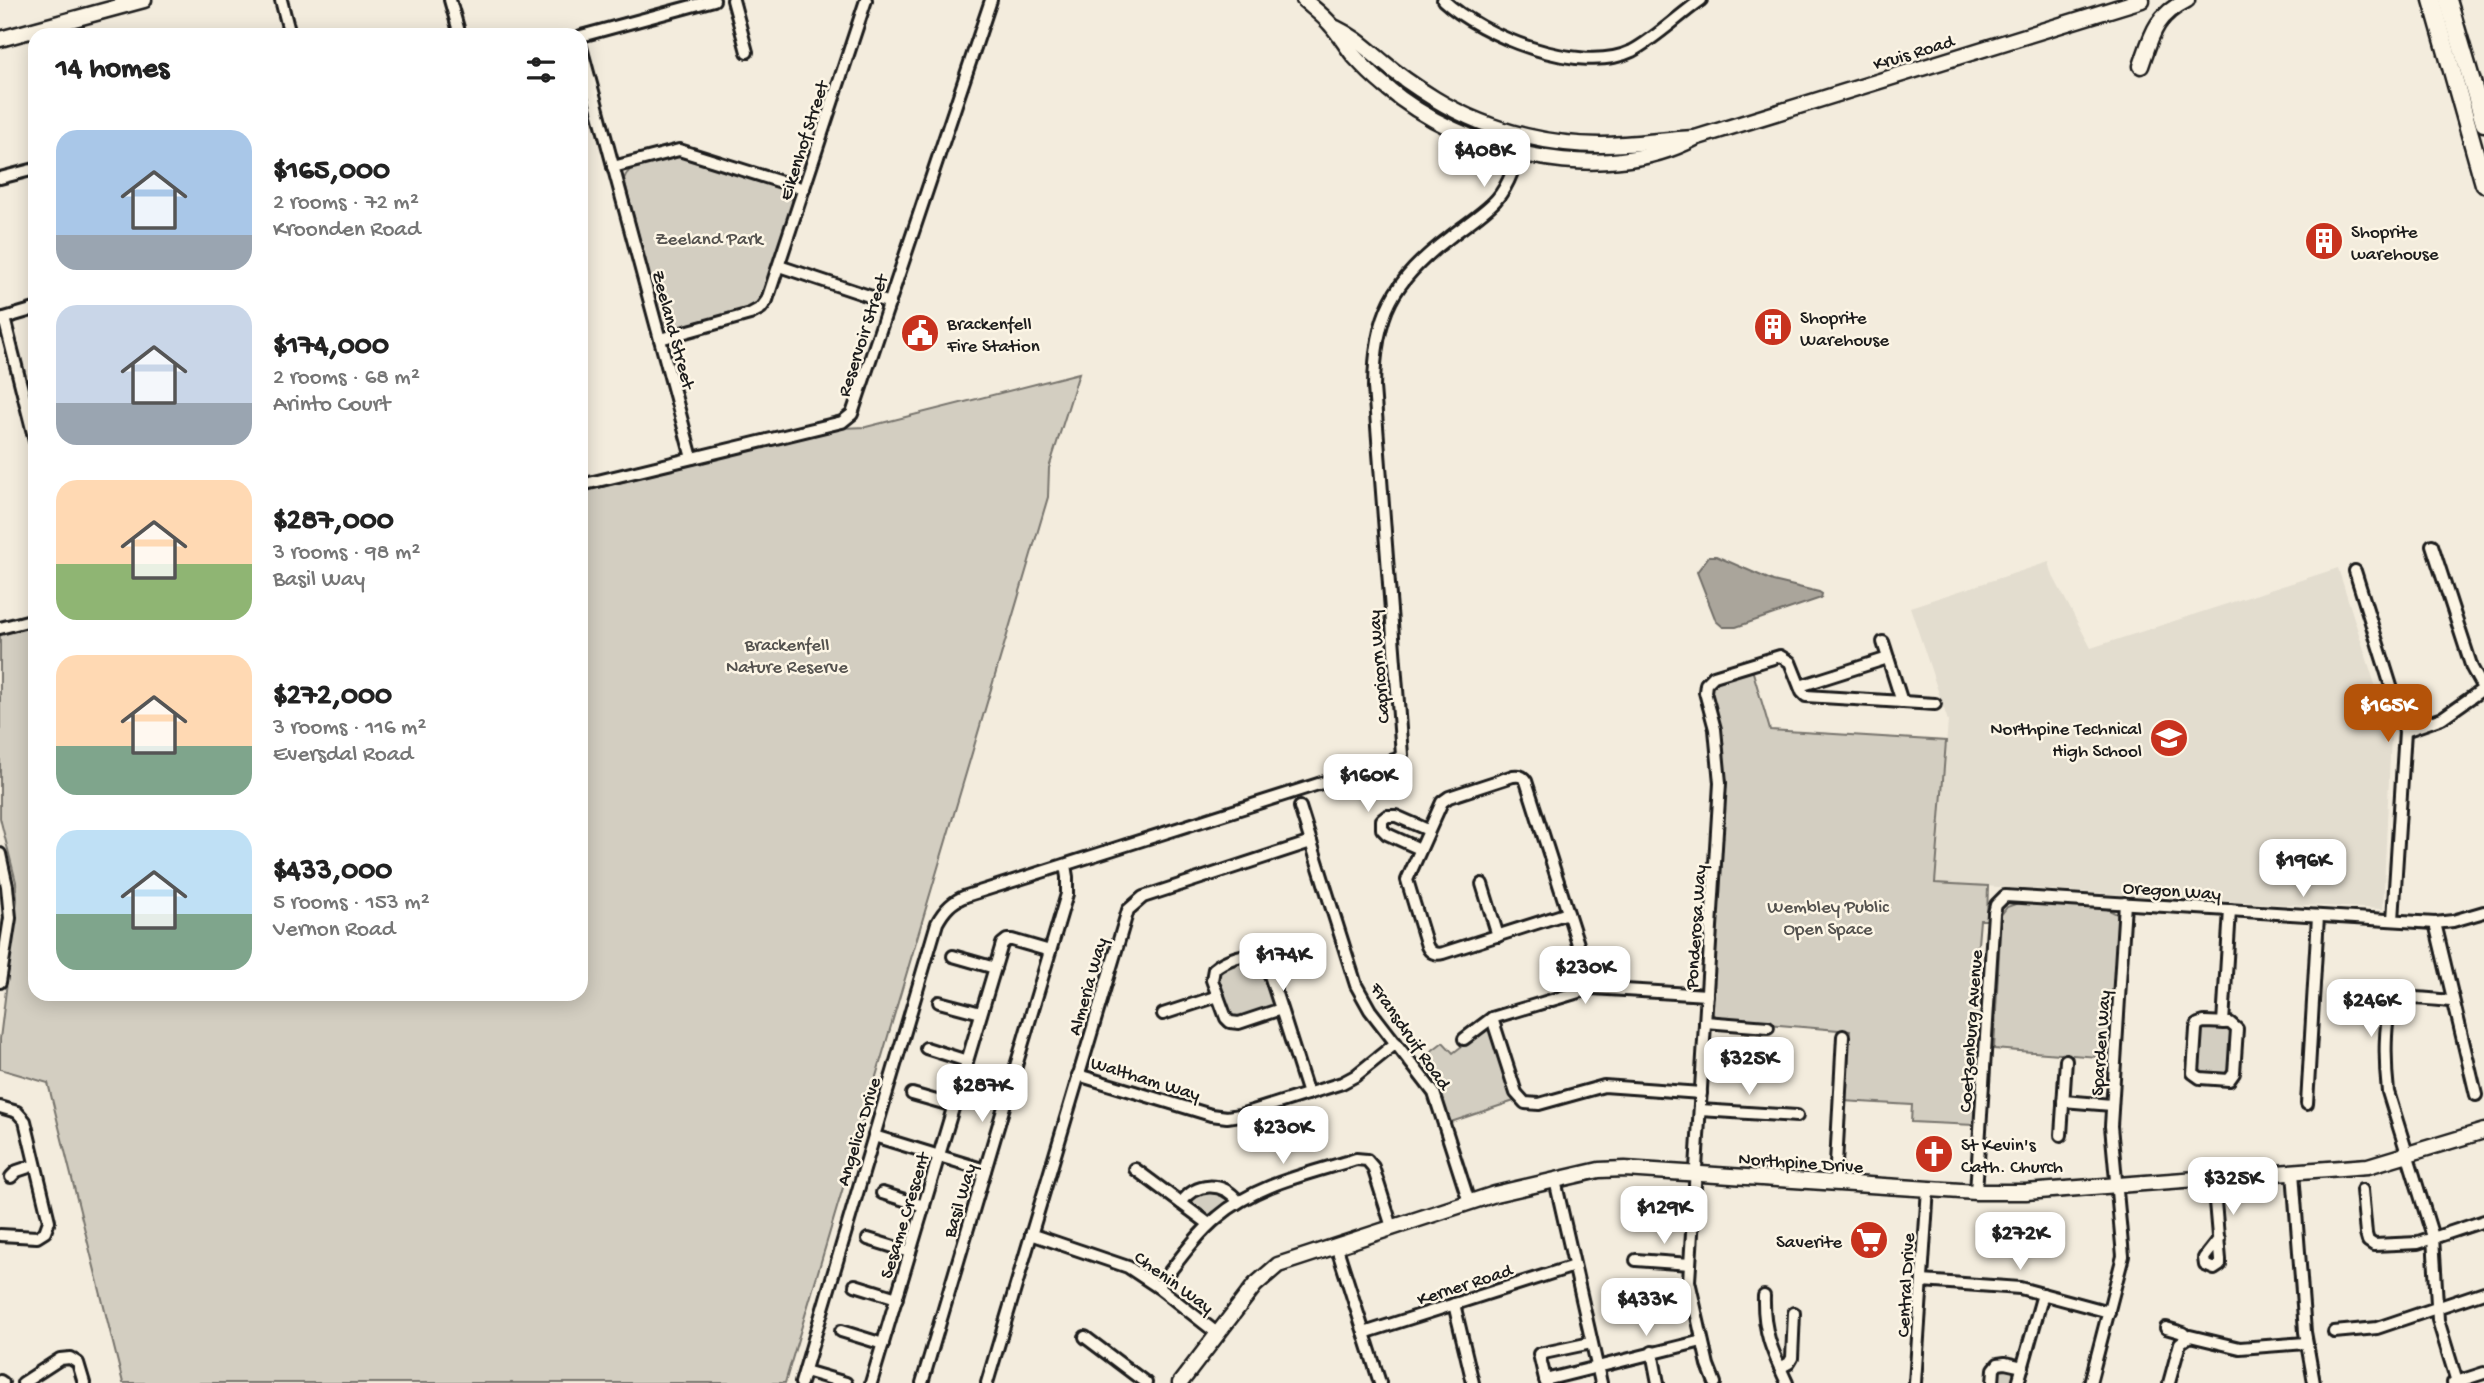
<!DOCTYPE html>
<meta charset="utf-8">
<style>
:root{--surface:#fff;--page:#f6f6f6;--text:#222;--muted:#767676;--accent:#b45309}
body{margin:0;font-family:"Gochi Hand",sans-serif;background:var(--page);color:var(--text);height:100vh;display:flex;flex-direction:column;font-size:26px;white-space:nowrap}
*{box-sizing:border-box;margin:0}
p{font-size:23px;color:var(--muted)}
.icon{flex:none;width:38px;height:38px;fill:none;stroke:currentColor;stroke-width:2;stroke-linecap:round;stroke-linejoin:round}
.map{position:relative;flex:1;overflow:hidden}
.panel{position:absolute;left:28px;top:28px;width:560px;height:973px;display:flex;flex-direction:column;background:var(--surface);border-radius:21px;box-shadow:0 4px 18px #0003}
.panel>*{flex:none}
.price{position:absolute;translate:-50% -60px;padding:0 16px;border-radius:14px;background:#fff;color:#222;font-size:23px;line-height:46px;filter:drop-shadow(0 2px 4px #0008)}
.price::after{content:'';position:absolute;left:50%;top:42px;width:21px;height:16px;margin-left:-10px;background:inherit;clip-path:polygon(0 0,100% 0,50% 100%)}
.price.selected{background:var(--accent);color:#fff}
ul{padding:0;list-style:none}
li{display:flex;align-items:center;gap:21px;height:175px;padding:0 28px}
li span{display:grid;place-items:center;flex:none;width:196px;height:140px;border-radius:21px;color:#555}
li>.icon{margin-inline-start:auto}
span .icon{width:84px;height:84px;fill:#fffc;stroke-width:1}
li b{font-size:30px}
h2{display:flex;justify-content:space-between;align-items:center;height:84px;padding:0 28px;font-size:30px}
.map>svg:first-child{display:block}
</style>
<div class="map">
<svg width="2484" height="1383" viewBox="0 0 2484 1383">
<rect width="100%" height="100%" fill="#f3ecdd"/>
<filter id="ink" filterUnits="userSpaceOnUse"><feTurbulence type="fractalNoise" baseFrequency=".0143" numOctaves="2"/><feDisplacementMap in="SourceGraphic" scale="14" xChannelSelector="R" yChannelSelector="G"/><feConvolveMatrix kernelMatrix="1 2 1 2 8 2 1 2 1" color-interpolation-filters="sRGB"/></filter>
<g filter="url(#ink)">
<path fill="#e3ddcf" d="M 2049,562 L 2053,576 L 2091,648 L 2338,568 L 2391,735 L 2383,909 L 2240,902 L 1935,883 L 1948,721 L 1910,607 Z"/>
<g fill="#d3cec1" stroke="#78756e" stroke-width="2">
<path d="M 677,155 L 782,188 L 791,196 L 793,205 L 763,296 L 757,304 L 749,308 L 675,328 L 667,326 L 660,318 L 624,179 C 629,161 660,160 677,155 Z"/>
<path d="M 1079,373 L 1049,468 L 1048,497 L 785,1383 L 123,1383 L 48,1083 L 0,1069 L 0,1039 L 17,900 L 16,882 L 0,818 L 0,634 L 35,625 L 35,994 L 581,994 L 581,492 L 841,428 L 866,427 Z"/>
<path d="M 1752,669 L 1770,730 L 1946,741 L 1935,883 L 1988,886 L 1987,920 L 1980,920 L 1976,968 L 1983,976 L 1974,1125 L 1911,1122 L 1912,1105 L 1843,1101 L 1850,1031 L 1720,1020 L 1711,1013 L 1725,784 L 1720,735 L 1709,691 L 1710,684 L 1715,681 Z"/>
<path d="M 2018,903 L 2107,909 L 2117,914 L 2119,920 L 2111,1058 L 1994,1049 L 2001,915 L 2007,907 Z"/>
<path d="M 1250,958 L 1261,962 L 1273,1004 L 1271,1007 L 1235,1019 C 1227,1014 1214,980 1219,971 C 1223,963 1242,960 1250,958 Z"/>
<path d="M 2204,1027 L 2225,1028 L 2232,1033 L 2231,1068 L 2225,1075 L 2204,1075 L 2199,1072 L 2197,1067 L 2200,1032 Z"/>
<path d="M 1484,1029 L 1489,1029 L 1493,1033 L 1514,1101 L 1448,1123 L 1436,1088 L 1417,1062 L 1443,1042 L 1453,1053 Z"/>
<path d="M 1210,1190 L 1224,1194 L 1227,1202 L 1214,1214 L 1206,1215 L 1192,1204 L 1195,1195 Z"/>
<path d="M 2003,1368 L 2013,1370 L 2015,1383 L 1996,1383 L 1998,1372 Z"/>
</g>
<path fill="#aaa59b" stroke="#716e68" stroke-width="2" d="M 1709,556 L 1716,556 L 1773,581 L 1819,592 L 1822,594 L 1821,598 L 1736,627 L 1723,627 L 1716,621 L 1697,572 Z"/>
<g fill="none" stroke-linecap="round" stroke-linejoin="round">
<defs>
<g id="minor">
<path d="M 281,0 L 290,35"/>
<path d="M 450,0 L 460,35"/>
<path d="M 733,0 L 747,52"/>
<path d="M 1443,0 C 1482,36 1580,76 1632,51 C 1656,38 1678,16 1701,0"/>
<path d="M 581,36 L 714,0"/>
<path d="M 581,47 L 692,458"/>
<path d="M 613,167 L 679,150 L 804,189"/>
<path d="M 0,178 L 35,169"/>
<path d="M 779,266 L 890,303"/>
<path d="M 4,318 L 35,441"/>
<path d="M 1,319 L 35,309"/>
<path d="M 660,339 L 750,314 L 761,308 L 767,300 L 866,0"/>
<path d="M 581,485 L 842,422 L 852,414 L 991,0"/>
<path d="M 2432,545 L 2472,668 L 2484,690"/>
<path d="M 2355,571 L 2405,731 L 2393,920"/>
<path d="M 0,628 L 35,619"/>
<path d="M 1883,642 L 1902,702"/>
<path d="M 1800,686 L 1888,658"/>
<path d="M 2405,731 L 2442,718 L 2483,689"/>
<path d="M 1300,807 L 1356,985 L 1370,1010 L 1434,1093 L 1469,1202"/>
<path d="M 1420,849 L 1387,834 L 1382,829 L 1382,820 L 1387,816 L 1396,816 L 1428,830"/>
<path d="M 0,854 L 7,886 L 10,918 L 0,982"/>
<path d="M 1482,884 L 1498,936"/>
<path d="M 1568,913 L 1443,953 C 1436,955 1430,953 1427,946 L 1407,880 L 1442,802 L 1449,797 L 1513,776 C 1519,775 1523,776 1526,781 L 1592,988"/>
<path d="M 2435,923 L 2476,1095"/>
<path d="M 953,956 L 995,968"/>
<path d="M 2453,1001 C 2441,1001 2408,995 2397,1000 C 2381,1008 2386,1075 2388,1092 L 2433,1237 L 2438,1320 L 2457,1382"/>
<path d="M 939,1002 L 981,1013"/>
<path d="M 1281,1009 L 1266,963 L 1262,956 C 1248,951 1224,960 1214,969 L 1212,980 L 1226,1018 L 1230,1022 L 1239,1023 L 1281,1009 L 1308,1094"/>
<path d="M 1163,1014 L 1218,996"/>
<path d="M 1492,1018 L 1516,1093 L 1525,1103 L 1539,1104 L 1604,1086 L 1701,1093"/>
<path d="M 1705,1022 L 1768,1027"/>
<path d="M 2204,1022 L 2230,1023 L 2237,1029 L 2234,1073 L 2229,1080 L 2200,1078 L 2193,1073 L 2196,1029 L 2198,1024 Z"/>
<path d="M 2223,1023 L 2230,910"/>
<path d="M 1464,1039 L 1492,1018 L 1592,988 L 1707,995"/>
<path d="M 926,1048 L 967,1061"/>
<path d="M 1078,1075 L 1211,1115 L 1227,1117 L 1240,1115 L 1342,1083 L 1355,1076 L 1396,1043"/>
<path d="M 912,1094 L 954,1106"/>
<path d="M 2063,1101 L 2112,1105"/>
<path d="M 2307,1104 L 2318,916"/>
<path d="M 0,1107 L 17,1112 L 25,1121 L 49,1221 L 45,1232 L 37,1237 L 0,1235"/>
<path d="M 1700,1110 L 1797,1116"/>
<path d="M 2061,1135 L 2066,1060"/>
<path d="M 874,1136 L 985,1170"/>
<path d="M 1135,1169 L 1209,1224"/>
<path d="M 2293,1172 L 2305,1332 L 2314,1383"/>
<path d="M 11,1177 L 17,1171 L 35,1165"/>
<path d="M 2213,1178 L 2220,1260 L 2220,1265 L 2214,1269 L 2205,1265 L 2204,1258 L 2219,1239"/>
<path d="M 1555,1180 L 1601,1383"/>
<path d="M 1835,1182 L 1843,1036"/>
<path d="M 2362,1190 L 2366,1234 L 2368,1241 L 2374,1245 L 2418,1243 L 2484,1221"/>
<path d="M 1976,1192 L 1994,913 L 1996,905 L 2005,896 L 2435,923 L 2453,921 L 2484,912"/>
<path d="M 882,1193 L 924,1206"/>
<path d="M 1181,1203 C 1196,1182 1222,1181 1238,1201"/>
<path d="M 1031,1234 L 1128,1267 L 1158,1287 L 1218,1334"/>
<path d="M 868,1239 L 910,1252"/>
<path d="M 1336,1245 L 1380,1383"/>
<path d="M 1636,1260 L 1690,1264"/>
<path d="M 1922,1281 L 2020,1288 L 2109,1312"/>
<path d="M 855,1285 L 897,1298"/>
<path d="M 1158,1287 C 1177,1263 1195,1236 1218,1217 C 1256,1184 1309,1174 1356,1159 L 1367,1160 L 1373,1167 L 1392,1227"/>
<path d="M 1764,1296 C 1763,1332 1772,1351 1787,1383"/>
<path d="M 1454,1304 L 1473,1383"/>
<path d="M 2166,1328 L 2183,1333 L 2186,1337"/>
<path d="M 841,1331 L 883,1344"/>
<path d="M 2334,1332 L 2377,1328 L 2484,1292"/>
<path d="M 1364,1333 L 1574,1266"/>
<path d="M 1085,1337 L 1146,1383"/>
<path d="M 1652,1352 L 1658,1383"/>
<path d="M 1780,1368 L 1789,1363 L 1792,1358 L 1794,1313"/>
<path d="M 805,1371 L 846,1383"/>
<path d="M 1545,1380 L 1702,1341"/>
<path d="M 0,1381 L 3,1383"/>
<path d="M 23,1383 L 60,1359 L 70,1358 L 78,1363 L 84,1383"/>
<path d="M 801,1383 L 937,923 C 944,910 952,901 966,896 L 1397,759 L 1402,755 L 1374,387 C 1375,314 1392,281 1450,237 C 1465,225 1483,214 1496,200 C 1511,183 1517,158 1523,136"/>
<path d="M 871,1383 L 1002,944 L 1007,940 L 1012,940 L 1050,951"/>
<path d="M 922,1383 L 1067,894 L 1067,877 L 1065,865"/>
<path d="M 987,1383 L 1128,910 L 1143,897 L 1311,842"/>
<path d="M 1546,1383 L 1539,1354 L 1591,1343"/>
<path d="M 1715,1383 L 1708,1365 L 1689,1281 L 1720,783 L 1715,729 L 1705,692 L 1706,684 L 1714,676 L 1780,656 L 1790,662 L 1802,692 L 1806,696 L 1935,704"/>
<path d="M 1915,1383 L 1928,1188"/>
<path d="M 1993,1383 L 1994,1369 L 1998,1364 L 2005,1363 L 2023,1367"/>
<path d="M 2018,1383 L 2043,1294"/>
<path d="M 2090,1383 L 2123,1256 L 2111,1126 L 2125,903"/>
<path d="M 2169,1383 L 2180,1343 L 2190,1336 L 2240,1348 L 2306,1343"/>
<path d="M 2453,1383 L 2484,1373"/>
</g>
<g id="tertiary">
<path d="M 1304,0 C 1313,8 1324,16 1332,26 C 1340,35 1346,46 1354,56 C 1363,66 1374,77 1385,86 C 1463,153 1601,188 1695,138 L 2142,0"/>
<path d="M 1336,28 C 1355,37 1367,49 1383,62 C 1399,76 1417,88 1435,99 C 1491,133 1559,149 1624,144 C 1647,143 1670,139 1693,138"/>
<path d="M 0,39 L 144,0"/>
<path d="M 2141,66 C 2152,34 2155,16 2187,0"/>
<path d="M 1180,1383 L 1255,1285 L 1278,1265 L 1495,1194 L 1599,1170 L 1625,1169 L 1976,1192 L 2026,1192 L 2368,1166 L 2484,1131"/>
</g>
<g id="secondary">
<path d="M 2432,0 L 2484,184"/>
<path d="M 2448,0 L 2484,123"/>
</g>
</defs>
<use href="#minor" stroke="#1c1c1c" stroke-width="16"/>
<use href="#tertiary" stroke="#1c1c1c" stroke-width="19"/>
<use href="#secondary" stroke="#1c1c1c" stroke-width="21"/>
<use href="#minor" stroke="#fcf5e5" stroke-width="10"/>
<use href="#tertiary" stroke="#fcf5e5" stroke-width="14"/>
<use href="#secondary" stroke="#fcf5e5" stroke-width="16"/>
</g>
</g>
<defs>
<symbol id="building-disc" viewBox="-11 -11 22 22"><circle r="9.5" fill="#c8321e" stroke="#fcf5e5"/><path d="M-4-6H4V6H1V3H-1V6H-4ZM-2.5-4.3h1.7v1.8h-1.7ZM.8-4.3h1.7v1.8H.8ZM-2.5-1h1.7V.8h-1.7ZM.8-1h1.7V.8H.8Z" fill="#fff"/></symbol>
<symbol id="civic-disc" viewBox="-11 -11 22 22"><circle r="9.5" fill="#c8321e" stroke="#fcf5e5"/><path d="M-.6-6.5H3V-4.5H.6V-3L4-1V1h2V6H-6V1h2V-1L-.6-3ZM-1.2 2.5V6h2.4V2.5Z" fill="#fff"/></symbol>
<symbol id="school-disc" viewBox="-11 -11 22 22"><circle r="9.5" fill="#c8321e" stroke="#fcf5e5"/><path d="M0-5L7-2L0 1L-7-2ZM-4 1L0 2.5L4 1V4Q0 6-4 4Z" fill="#fff"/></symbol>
<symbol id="church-disc" viewBox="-11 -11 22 22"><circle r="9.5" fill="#c8321e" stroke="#fcf5e5"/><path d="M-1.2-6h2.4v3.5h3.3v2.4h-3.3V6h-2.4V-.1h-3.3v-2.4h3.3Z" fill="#fff"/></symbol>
<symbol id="supermarket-disc" viewBox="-11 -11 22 22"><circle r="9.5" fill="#c8321e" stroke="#fcf5e5"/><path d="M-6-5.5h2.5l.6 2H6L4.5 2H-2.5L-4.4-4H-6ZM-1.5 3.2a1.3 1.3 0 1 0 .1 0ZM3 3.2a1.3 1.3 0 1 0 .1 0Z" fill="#fff"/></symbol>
</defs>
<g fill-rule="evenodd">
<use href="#building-disc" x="2302" y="219" width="44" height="44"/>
<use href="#building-disc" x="1751" y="305" width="44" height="44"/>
<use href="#civic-disc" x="898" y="311" width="44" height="44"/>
<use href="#school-disc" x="2147" y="716" width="44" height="44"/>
<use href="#church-disc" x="1912" y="1132" width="44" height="44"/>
<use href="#supermarket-disc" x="1847" y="1218" width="44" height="44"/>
</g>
<g text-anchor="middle" stroke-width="5" stroke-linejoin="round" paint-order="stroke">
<g font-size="19" fill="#1c1c1c" stroke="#fcf5e5">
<text transform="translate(1913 51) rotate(-17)" y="7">Kruis Road</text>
<text transform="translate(802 140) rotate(-72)" y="7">Eikenhof Street</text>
<text transform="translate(675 329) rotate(75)" y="7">Zeeland Street</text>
<text transform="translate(861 335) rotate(-72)" y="7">Reservoir Street</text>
<text transform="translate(1377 667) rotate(-95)" y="7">Capricorn Way</text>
<text transform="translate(2172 889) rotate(4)" y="7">Oregon Way</text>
<text transform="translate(1694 927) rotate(-86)" y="7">Ponderosa Way</text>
<text transform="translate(1086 986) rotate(-74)" y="7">Almeria Way</text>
<text transform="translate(1969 1031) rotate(-86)" y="7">Coetzenburg Avenue</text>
<text transform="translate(1412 1035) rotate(55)" y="7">Fransdruif Road</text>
<text transform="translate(2099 1043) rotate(-86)" y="7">Sparden Way</text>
<text transform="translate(1146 1077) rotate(17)" y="7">Waltham Way</text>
<text transform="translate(857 1131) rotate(-73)" y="7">Angelica Drive</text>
<text transform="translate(1801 1161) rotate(4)" y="7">Northpine Drive</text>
<text transform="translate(958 1200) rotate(-73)" y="7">Basil Way</text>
<text transform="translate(903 1215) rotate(-73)" y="7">Sesame Crescent</text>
<text transform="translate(1175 1281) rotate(36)" y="7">Chenin Way</text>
<text transform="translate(1464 1283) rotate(-18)" y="7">Kerner Road</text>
<text transform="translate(1904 1285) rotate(-87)" y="7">Central Drive</text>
</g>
<g font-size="19" fill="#1c1c1c" stroke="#fcf5e5" text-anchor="start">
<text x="2351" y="237">Shoprite<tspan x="2351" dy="22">warehouse</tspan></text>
<text x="1800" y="323">Shoprite<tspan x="1800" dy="22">Warehouse</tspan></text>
<text x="947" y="329">Brackenfell<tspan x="947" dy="22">Fire Station</tspan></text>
<text x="2142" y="734" text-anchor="end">Northpine Technical<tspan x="2142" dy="22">High School</tspan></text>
<text x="1961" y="1150">St Kevin's<tspan x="1961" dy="22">Cath. Church</tspan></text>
<text x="1842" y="1247" text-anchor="end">Saverite</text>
</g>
<g font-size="19" fill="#53514e" stroke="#fcf5e5">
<text x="709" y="244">Zeeland Park</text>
<text x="787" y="650">Brackenfell<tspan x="787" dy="22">Nature Reserve</tspan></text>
<text x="1828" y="912">Wembley Public<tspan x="1828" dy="22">Open Space</tspan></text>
</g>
</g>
</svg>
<b class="price" style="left:1484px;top:189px">$408K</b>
<b class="price selected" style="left:2388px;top:744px">$165K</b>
<b class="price" style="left:1368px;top:814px">$160K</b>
<b class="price" style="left:2303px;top:899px">$196K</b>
<b class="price" style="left:1283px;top:993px">$174K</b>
<b class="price" style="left:1585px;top:1006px">$230K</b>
<b class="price" style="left:2371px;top:1039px">$246K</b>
<b class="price" style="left:1749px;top:1097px">$325K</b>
<b class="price" style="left:982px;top:1124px">$287K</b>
<b class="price" style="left:1283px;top:1166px">$230K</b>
<b class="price" style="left:2233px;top:1217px">$325K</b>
<b class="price" style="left:1664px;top:1246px">$129K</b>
<b class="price" style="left:2020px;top:1272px">$272K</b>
<b class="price" style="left:1646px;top:1338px">$433K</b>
<section class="panel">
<h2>14 homes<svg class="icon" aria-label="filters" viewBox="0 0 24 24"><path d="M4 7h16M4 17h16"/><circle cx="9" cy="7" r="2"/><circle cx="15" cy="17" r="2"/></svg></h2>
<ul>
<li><span style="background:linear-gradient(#a9c7e8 75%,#9aa5b1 0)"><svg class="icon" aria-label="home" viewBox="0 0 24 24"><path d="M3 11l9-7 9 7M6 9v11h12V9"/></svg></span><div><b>$165,000</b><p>2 rooms · 72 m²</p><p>Kroonden Road</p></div></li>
<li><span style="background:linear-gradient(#c9d6e8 70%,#9aa5b1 0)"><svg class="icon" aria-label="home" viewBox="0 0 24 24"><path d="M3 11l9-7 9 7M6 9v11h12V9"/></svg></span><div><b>$174,000</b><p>2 rooms · 68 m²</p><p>Arinto Court</p></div></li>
<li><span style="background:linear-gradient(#ffd9b3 60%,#8fb573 0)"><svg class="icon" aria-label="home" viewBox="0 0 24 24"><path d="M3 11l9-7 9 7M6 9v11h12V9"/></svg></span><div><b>$287,000</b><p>3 rooms · 98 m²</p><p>Basil Way</p></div></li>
<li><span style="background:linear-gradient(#ffd9b3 65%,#7fa58c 0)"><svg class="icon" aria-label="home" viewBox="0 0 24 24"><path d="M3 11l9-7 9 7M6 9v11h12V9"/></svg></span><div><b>$272,000</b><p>3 rooms · 116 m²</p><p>Eversdal Road</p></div></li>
<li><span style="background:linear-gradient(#bfe0f5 60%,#7fa58c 0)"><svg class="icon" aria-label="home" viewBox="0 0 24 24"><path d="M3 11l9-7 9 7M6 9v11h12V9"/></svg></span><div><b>$433,000</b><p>5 rooms · 153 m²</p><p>Vernon Road</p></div></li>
</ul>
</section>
</div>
